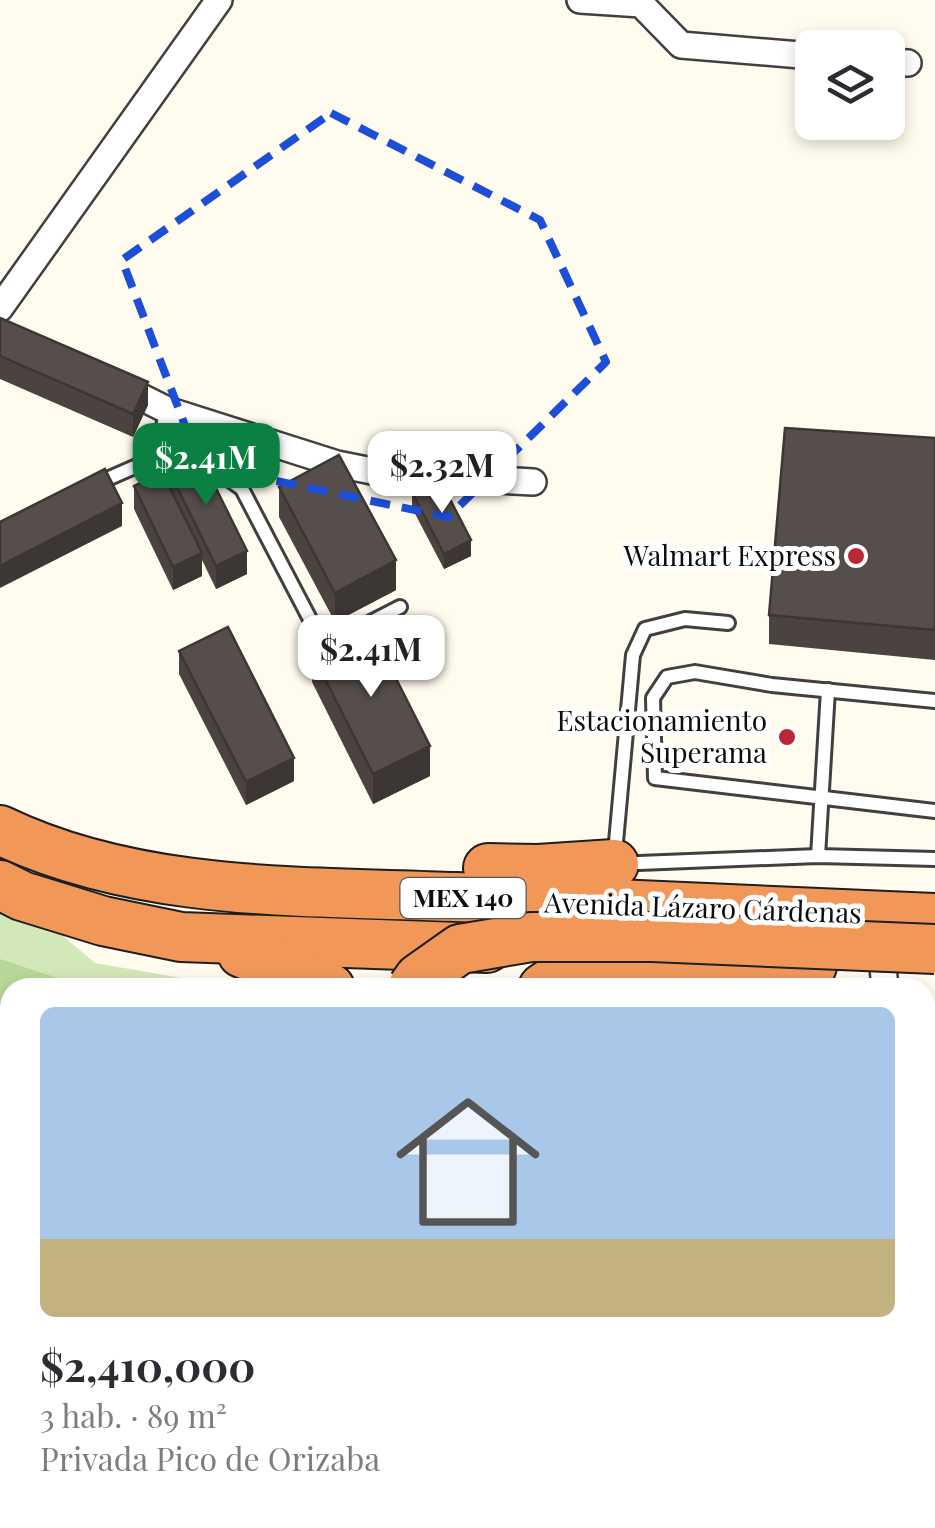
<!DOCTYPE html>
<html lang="es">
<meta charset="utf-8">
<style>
:root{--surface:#fff;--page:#f7f7f7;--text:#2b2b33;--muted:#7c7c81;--accent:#0b8043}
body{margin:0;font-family:"Playfair Display",serif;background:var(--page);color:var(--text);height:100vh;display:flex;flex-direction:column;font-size:38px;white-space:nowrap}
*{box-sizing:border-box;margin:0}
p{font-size:32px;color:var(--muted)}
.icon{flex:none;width:55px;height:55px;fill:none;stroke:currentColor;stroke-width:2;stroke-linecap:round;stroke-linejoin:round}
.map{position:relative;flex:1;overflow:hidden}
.drawer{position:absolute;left:0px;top:978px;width:935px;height:552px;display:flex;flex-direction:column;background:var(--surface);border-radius:30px 30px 0 0;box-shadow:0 5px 15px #0003}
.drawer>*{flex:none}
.controls{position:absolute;left:795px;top:30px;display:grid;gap:20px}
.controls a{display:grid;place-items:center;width:110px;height:110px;border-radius:15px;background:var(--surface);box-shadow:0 5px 15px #0003;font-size:50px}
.price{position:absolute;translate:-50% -85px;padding:0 22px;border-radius:20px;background:#fff;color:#222;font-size:32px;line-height:65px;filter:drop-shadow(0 2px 5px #0008)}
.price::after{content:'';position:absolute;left:50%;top:60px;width:30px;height:22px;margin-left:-15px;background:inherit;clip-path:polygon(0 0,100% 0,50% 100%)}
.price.selected{background:var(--accent);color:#fff}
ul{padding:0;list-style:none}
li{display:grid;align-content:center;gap:20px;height:530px;padding:0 40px}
li span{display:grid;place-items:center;height:310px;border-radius:15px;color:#555}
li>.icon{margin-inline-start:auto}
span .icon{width:180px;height:180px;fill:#fffc;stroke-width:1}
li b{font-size:42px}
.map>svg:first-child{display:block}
</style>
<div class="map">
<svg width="935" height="1528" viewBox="0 0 935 1528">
<rect width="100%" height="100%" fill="#fffbee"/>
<g fill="#d3e8b8">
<path d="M 0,908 L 63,936 L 95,963 L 233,987 L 10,988 L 10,1520 L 86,1520 L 69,1528 L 0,1528 Z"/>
<path d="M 276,1520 L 660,1520 L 663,1528 L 267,1528 Z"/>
</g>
<path fill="#b8d898" d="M 0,959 L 84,987 L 10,988 L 10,1195 L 0,1175 Z"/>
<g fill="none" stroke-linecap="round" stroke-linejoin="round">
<defs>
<g id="lane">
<path d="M 167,410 L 155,458 L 206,463 L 242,489 L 324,646 L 400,607"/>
<path d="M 98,483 L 155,458"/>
<path d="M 728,623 L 685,619 L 645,629 L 633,655 L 614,864 L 818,856 L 935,859"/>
<path d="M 935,701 L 772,685 L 695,672 L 667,677 L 653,698 L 655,778 L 935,811"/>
<path d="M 818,856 L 828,690"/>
<path d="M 0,1201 L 10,1216"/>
<path d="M 0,1369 L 7,1333 L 10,1254"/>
<path d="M 0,1451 L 10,1456"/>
</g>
<g id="street">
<path d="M 580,0 L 641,4 L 681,45 L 812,56"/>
<path d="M 888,62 L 908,63"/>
<path d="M 0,308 L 219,0"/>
<path d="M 121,387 L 167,410 L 337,464 L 387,474 L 533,482"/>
<path d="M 883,967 L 885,988"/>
</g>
<g id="secondary">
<path d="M 114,1528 L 129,1520"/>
<path d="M 197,1528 L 207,1520"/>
</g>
<g id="highway">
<path d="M 0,830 C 139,897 304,891 456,897 C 616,904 775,911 935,918"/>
<path d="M 488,868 L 538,869 L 614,864"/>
<path d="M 0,885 L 22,896 L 103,921 L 181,937 L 487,948"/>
<path d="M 242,953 L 330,988"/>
<path d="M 584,955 L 676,963 L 812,966"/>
<path d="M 543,988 L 552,982 L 627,971"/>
</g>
</defs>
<use href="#lane" stroke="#404040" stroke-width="18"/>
<use href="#street" stroke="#404040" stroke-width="30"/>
<use href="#secondary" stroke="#2f2f2f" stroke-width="40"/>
<use href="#highway" stroke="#1e1e1e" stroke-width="52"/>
<g stroke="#2f2f2f" stroke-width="5" stroke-dasharray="10 5" stroke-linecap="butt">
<path d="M 357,1520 L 364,1528"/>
<path d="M 318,1528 L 326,1520"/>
</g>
<use href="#lane" stroke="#fff" stroke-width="12"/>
<use href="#street" stroke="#fff" stroke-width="25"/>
<use href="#secondary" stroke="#fdf0aa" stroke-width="35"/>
<use href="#highway" stroke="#f19859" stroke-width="48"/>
<defs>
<path id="highway-bridge" d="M 412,988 L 419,978 L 460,949 L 531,937 L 652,937 L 935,949"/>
</defs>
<use href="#highway-bridge" stroke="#1e1e1e" stroke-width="52" stroke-linecap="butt"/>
<use href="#highway-bridge" stroke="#f19859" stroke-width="48"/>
</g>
<g fill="#4a4340">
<path d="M 0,318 L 148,405 L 133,437 L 0,379 Z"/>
<path d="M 935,438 L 935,660 L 769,644 L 769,615 Z"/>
<path d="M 166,465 L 247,574 L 216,589 L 202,560 L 202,576 L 173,590 L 134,509 L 134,486 L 166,480 Z"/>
<path d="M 279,487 L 396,590 L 335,622 L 279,517 Z"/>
<path d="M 412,492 L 471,556 L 444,569 L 412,508 Z"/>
<path d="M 179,651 L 294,781 L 246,805 L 179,674 Z"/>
<path d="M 312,653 L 430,776 L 373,804 L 312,682 Z"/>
<path d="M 359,1520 L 445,1520 L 445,1528 L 366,1528 Z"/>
</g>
<g fill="#3c3734">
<path d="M 148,382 L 148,405 L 133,437 L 133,414 Z"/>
<path d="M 122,503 L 122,526 L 0,588 L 0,566 Z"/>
<path d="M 471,540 L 471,556 L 444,569 L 444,554 Z"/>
<path d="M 247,551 L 247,574 L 216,589 L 216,566 Z"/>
<path d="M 202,553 L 202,576 L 173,590 L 173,567 Z"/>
<path d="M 396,560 L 396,590 L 335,622 L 335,593 Z"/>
<path d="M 430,746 L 430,776 L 373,804 L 373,774 Z"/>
<path d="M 294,758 L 294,781 L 246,805 L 246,782 Z"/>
<path d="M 296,1520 L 312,1520 L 304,1528 L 288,1528 Z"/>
<path d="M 432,1520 L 445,1520 L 445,1528 L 422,1528 Z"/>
</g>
<g fill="#564e4a" stroke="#3c3734" stroke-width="2.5">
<path d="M 0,318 L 148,382 L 133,414 L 0,356 Z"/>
<path d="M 785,428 L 935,438 L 935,630 L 769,615 Z"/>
<path d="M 197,450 L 247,551 L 216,566 L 166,465 Z"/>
<path d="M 339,455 L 396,560 L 335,593 L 279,487 Z"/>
<path d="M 105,469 L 122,503 L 0,566 L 0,522 Z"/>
<path d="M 162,472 L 202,553 L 173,567 L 134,486 Z"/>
<path d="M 439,478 L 471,540 L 444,554 L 412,492 Z"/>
<path d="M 369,625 L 430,746 L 373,774 L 312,653 Z"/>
<path d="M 228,627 L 294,758 L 246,782 L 179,651 Z"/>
<path d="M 268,1520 L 296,1520 L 288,1528 L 260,1528 Z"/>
<path d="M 379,1520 L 432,1520 L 422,1528 L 385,1528 Z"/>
</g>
<path fill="none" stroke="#1d4ed8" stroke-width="8" stroke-dasharray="20 12" stroke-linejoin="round" d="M 331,113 L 540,220 L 606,362 L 448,517 L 200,465 L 122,260 Z"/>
<g fill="#ba2835" stroke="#fff" stroke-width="4">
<circle cx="856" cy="556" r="10"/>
<circle cx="787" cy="737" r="10"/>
</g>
<g text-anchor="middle" stroke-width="10" stroke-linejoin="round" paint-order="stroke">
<rect fill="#fff" stroke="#565656" stroke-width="2.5" x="400.5" y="878" width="125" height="40" rx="8"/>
<g font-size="25" font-weight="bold" fill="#0d0d0d">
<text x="463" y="907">MEX 140</text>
</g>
<g font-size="28" fill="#0d0d0d" stroke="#fff" text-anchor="end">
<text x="836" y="566">Walmart Express</text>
<text x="767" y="731">Estacionamiento<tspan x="767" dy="32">Superama</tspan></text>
</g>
<g font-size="28" fill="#0d0d0d" stroke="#fff">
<text transform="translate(703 908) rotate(2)" y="10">Avenida Lázaro Cárdenas</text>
</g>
</g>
</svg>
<div class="controls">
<a><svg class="icon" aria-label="layers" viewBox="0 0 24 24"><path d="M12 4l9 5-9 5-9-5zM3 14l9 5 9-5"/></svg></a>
</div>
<b class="price selected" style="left:206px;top:508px">$2.41M</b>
<b class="price" style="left:442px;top:516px">$2.32M</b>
<b class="price" style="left:371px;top:700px">$2.41M</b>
<section class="drawer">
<ul>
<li><span style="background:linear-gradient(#a9c7e8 75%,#c2b280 0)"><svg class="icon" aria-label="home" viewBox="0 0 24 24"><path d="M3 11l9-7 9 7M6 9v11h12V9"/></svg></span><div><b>$2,410,000</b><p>3 hab. · 89 m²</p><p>Privada Pico de Orizaba</p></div></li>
</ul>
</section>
</div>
